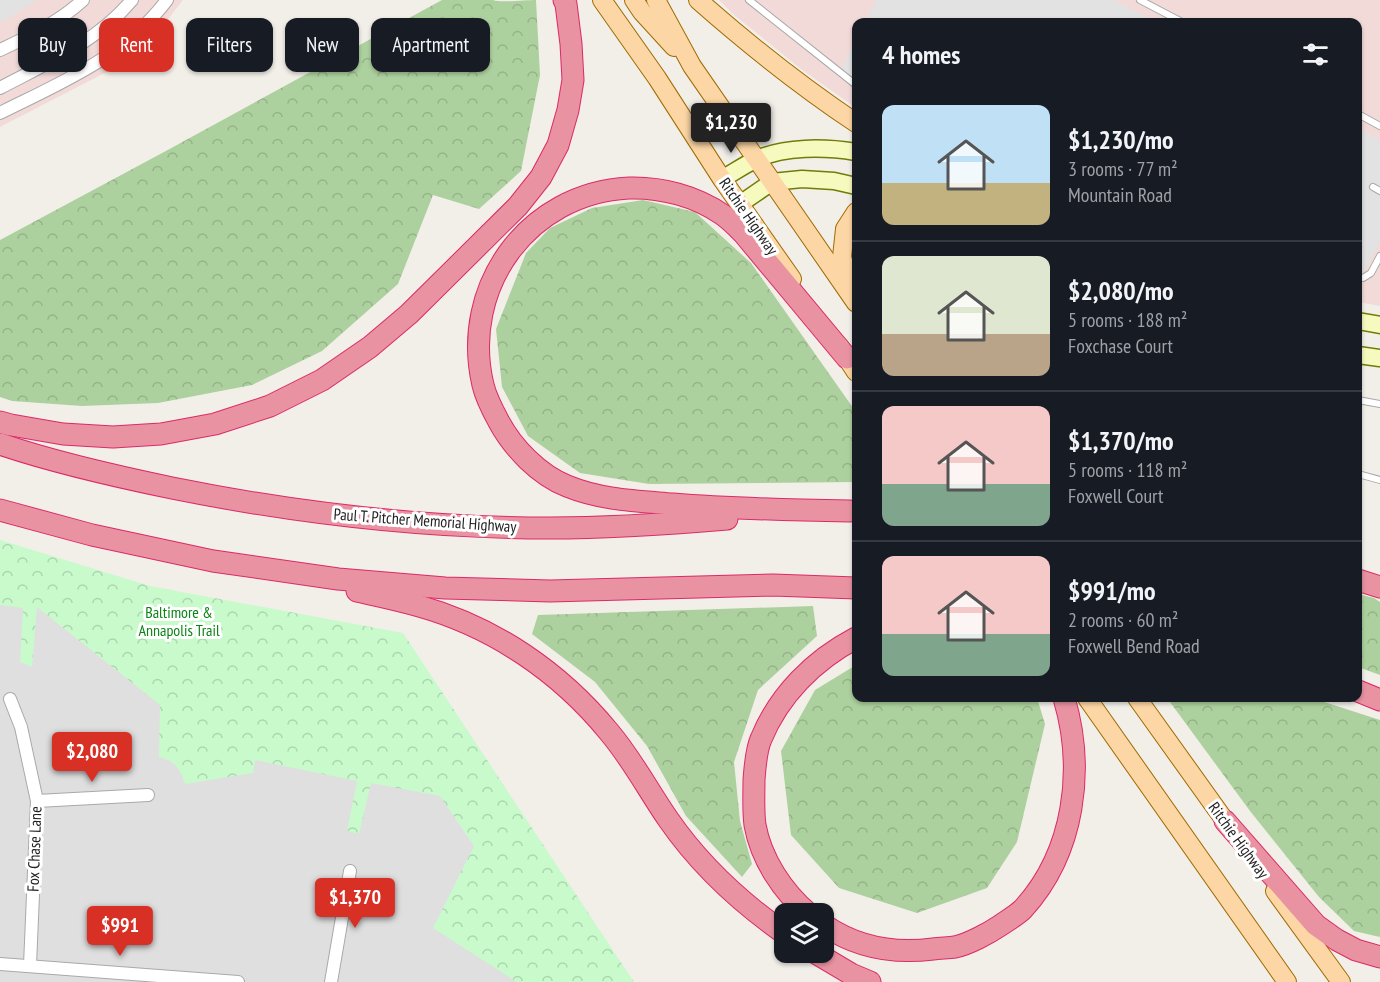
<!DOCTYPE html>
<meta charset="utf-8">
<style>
:root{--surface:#171b24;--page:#20242c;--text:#f1f3f6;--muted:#9ea1a6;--line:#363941;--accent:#d93025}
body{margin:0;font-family:"PT Sans Narrow",sans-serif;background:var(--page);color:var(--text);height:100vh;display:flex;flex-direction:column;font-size:22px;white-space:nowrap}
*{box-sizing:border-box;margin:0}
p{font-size:20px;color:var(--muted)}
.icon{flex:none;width:33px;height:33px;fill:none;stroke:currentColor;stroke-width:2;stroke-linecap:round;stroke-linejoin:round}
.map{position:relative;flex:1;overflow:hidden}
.sheet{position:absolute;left:852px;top:18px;width:510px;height:684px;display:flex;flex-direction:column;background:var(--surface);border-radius:12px;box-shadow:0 2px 4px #0004}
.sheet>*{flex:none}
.top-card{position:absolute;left:18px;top:18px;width:570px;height:54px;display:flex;gap:12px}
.buttons{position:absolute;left:774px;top:903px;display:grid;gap:12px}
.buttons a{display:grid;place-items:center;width:60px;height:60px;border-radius:12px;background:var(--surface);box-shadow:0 2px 4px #0004;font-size:30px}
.price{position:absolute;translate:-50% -51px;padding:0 14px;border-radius:6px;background:var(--accent);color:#fff;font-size:20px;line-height:39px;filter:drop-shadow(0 2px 3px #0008)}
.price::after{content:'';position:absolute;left:50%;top:36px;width:18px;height:14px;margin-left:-9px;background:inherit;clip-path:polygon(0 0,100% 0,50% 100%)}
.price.selected{background:#222;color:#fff}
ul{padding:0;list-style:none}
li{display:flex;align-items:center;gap:18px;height:150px;padding:0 30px}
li+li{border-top:2px solid var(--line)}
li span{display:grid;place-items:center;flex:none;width:168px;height:120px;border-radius:12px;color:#555}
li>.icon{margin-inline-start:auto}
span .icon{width:72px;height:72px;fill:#fffc;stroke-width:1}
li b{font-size:26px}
h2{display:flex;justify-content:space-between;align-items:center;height:72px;padding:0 30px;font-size:26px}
.pill{padding:0 21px;border-radius:12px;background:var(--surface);box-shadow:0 2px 4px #0004;font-size:21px;line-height:54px}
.pill.selected{background:var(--accent);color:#fff}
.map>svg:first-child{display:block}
</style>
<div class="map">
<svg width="1380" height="982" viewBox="0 0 1380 982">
<defs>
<pattern id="forest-crowns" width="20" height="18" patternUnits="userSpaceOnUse" patternTransform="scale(1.5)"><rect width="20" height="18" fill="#add19e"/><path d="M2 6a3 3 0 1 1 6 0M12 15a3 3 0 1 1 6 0" fill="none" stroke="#95b388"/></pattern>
<pattern id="park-crowns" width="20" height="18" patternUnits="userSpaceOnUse" patternTransform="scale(1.5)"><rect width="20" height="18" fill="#c8facc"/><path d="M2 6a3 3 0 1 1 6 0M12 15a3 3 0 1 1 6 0" fill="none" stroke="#acd6af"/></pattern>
</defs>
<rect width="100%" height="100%" fill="#f2efe9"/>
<path fill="#e0dfdf" d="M 0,564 L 357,671 L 585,982 L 0,982 Z"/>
<g fill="#f2dad9">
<path d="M 0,0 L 183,0 L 157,33 L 124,63 L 0,127 Z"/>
<path d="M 719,0 L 1380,0 L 1380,306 L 1358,302 L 1358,22 L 856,22 L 856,108 L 801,69 L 733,14 Z"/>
</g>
<g fill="url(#forest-crowns)">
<path d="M 442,0 L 493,0 C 500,3 526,0 536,0 L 540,75 L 521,171 L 479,209 L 433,195 L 398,284 L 322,351 L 252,385 L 158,403 L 82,406 L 12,401 L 0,397 L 0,240 L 164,152 Z"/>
<path d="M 643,200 L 695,212 L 751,263 L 856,412 L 856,482 L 649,484 L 580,473 L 528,436 L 502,387 L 496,329 L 526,253 L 550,228 L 592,208 Z"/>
<path d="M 1358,594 L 1374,598 L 1380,602 L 1380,675 L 1358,667 Z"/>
<path d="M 813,606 L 817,636 L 758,690 L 734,762 L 740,821 L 752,864 L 742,877 L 686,816 L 647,746 L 595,682 L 532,634 L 538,615 Z"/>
<path d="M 856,665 L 856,698 L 1037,698 L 1045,724 L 1017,842 L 987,888 L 917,913 L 839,888 L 791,835 L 781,751 L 815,690 Z"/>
<path d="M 1167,698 L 1312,698 L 1380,720 L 1380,937 L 1354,931 L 1319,897 L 1250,811 Z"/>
</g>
<path fill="url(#park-crowns)" d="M 0,540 L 150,586 L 403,633 L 634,982 L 517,982 L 433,928 L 474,846 L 440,796 L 371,783 L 359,834 L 347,831 L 357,781 L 255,760 L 253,773 L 185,784 C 180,769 176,761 159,757 L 160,705 L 37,607 L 32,667 L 20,662 L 23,608 L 0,605 Z"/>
<g fill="#e2e2e2">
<path d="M 0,0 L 37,0 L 2,22 L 0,19 Z"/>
<path d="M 876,0 L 1113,0 L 1156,22 L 865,22 Z"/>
<path d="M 856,39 L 856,84 L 842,68 Z"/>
<path d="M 1358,128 L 1380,140 L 1380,242 L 1364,271 L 1358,294 Z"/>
</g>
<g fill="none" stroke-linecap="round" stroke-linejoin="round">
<defs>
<g id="lane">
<path d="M 749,0 L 856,85"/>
<path d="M 1140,0 L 1182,22"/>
<path d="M 1358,114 L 1380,126"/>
<path d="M 1373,187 L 1380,191"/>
<path d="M 1358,277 L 1363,278 L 1371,273 L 1380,256"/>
<path d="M 1358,400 L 1380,404"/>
<path d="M 1358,474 L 1380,480"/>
</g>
<g id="street">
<path d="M 0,50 C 30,36 59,22 83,0"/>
<path d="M 0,88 C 47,63 97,42 132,0"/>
<path d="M 0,113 C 62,82 124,57 167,0"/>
<path d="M 10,699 L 21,727 L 37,801 L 30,965"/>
<path d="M 37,801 L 148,795"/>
<path d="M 0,964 L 238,982"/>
<path d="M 331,982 L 350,871"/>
</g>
<g id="secondary">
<path d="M 722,179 C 733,173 744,165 755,160 C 784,146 825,147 856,152"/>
<path d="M 740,204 L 772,182 L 802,179 L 834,181 L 856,186"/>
<path d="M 1358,321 L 1380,325"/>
<path d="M 1358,355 L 1380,358"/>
</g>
<g id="primary">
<path d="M 602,0 L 657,78 L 722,179 L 792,279"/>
<path d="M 634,0 L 642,12 L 674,47"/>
<path d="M 656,0 L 692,66 L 856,303"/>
<path d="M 698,0 C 749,45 799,85 856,123"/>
<path d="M 850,286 L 842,257 L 845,229 L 856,212"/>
<path d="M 839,346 L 856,372"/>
<path d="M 1087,698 L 1287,982"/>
<path d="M 1137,698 L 1233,832"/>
<path d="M 1275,891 L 1341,982"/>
</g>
<g id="highway">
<path d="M 847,358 L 743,233 C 737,227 730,220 723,215 C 696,196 661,187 629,188 C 528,193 460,287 483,385 C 486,398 493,411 499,422 C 513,448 539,475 567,486 C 601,500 637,501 673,504 C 732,509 791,510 850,511"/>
<path d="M 0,422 L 11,425 L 63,434 L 113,437 L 161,434 L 215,424 L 270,406 L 322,380 L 370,347 L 409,314 L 518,206 L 541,177 L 558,145 L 568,110 L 573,80 L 571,44 L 566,4 L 564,0"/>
<path d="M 0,444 C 56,463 114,476 172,488 C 296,513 423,528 550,528 C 609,528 668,524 727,519"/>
<path d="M 0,510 L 92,535 L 213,561 L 338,579 L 445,588 L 550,591 L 773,585 L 856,588"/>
<path d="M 1358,580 L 1380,587"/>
<path d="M 357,591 C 378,596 398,600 419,606 C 494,627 560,672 609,732 C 632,759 648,790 668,819 C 699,864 740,902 784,933"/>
<path d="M 1358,691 L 1380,700"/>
<path d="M 1225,821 L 1316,925 L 1337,940 L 1356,950 L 1380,957"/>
<path d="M 809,914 C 783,892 761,859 755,825 C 753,810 754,795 754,780 C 755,767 756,750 761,739 C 779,695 814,660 856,638"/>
<path d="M 824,925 C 856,947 894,954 933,949 C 940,948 948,948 955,947 C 969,944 989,933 1001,925 C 1008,920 1017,915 1023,909 C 1075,852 1085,769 1064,698"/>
<path d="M 814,952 L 851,974 L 870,982"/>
</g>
</defs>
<use href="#lane" stroke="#a9a9a9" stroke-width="8"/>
<use href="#street" stroke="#a9a9a9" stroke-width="14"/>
<use href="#secondary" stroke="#707d05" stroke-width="19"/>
<use href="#primary" stroke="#a06b00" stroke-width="20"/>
<use href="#highway" stroke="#dc2a67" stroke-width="23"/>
<use href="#lane" stroke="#fff" stroke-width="6"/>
<use href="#street" stroke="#fff" stroke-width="12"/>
<use href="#secondary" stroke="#f7fabf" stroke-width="16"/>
<use href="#primary" stroke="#fcd6a4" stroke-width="18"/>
<use href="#highway" stroke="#e892a2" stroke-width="21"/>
</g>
<g text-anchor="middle" stroke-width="6" stroke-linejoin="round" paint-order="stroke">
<g font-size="16" fill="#222" stroke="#fff">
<text transform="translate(749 216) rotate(55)" y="6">Ritchie Highway</text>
<text transform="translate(425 520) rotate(4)" y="6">Paul T. Pitcher Memorial Highway</text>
<text transform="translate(1239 840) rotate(54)" y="6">Ritchie Highway</text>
<text transform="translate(34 849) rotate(-88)" y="6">Fox Chase Lane</text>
</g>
<g font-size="16" fill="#0c8416" stroke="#fff">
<text x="179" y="618">Baltimore &amp;<tspan x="179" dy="18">Annapolis Trail</tspan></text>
</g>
</g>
</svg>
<div class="buttons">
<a><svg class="icon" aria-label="layers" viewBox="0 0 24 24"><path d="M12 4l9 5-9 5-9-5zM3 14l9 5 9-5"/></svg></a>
</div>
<b class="price selected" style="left:731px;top:154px">$1,230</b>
<b class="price" style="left:92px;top:783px">$2,080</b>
<b class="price" style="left:355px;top:929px">$1,370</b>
<b class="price" style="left:120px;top:957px">$991</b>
<div class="top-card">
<a class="pill">Buy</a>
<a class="pill selected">Rent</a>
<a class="pill">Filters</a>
<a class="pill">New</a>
<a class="pill">Apartment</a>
</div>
<section class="sheet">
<h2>4 homes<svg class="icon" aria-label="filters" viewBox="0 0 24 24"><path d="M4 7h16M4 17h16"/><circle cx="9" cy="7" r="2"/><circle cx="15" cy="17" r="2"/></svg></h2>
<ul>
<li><span style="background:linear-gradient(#bfe0f5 65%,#c2b280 0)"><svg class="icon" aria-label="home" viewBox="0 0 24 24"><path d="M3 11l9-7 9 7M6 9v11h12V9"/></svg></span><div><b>$1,230/mo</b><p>3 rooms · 77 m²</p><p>Mountain Road</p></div></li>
<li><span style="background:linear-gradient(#dfe7d0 65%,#b9a48a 0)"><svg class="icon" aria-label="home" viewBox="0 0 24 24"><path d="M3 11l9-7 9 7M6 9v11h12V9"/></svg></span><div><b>$2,080/mo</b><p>5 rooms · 188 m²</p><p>Foxchase Court</p></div></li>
<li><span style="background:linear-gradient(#f6c9c9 65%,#7fa58c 0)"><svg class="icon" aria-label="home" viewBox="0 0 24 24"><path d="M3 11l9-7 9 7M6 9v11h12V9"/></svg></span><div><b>$1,370/mo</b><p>5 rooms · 118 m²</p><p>Foxwell Court</p></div></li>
<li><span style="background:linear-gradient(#f6c9c9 65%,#7fa58c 0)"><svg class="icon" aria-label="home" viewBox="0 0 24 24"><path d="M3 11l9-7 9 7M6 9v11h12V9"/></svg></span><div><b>$991/mo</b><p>2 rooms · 60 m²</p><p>Foxwell Bend Road</p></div></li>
</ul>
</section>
</div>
